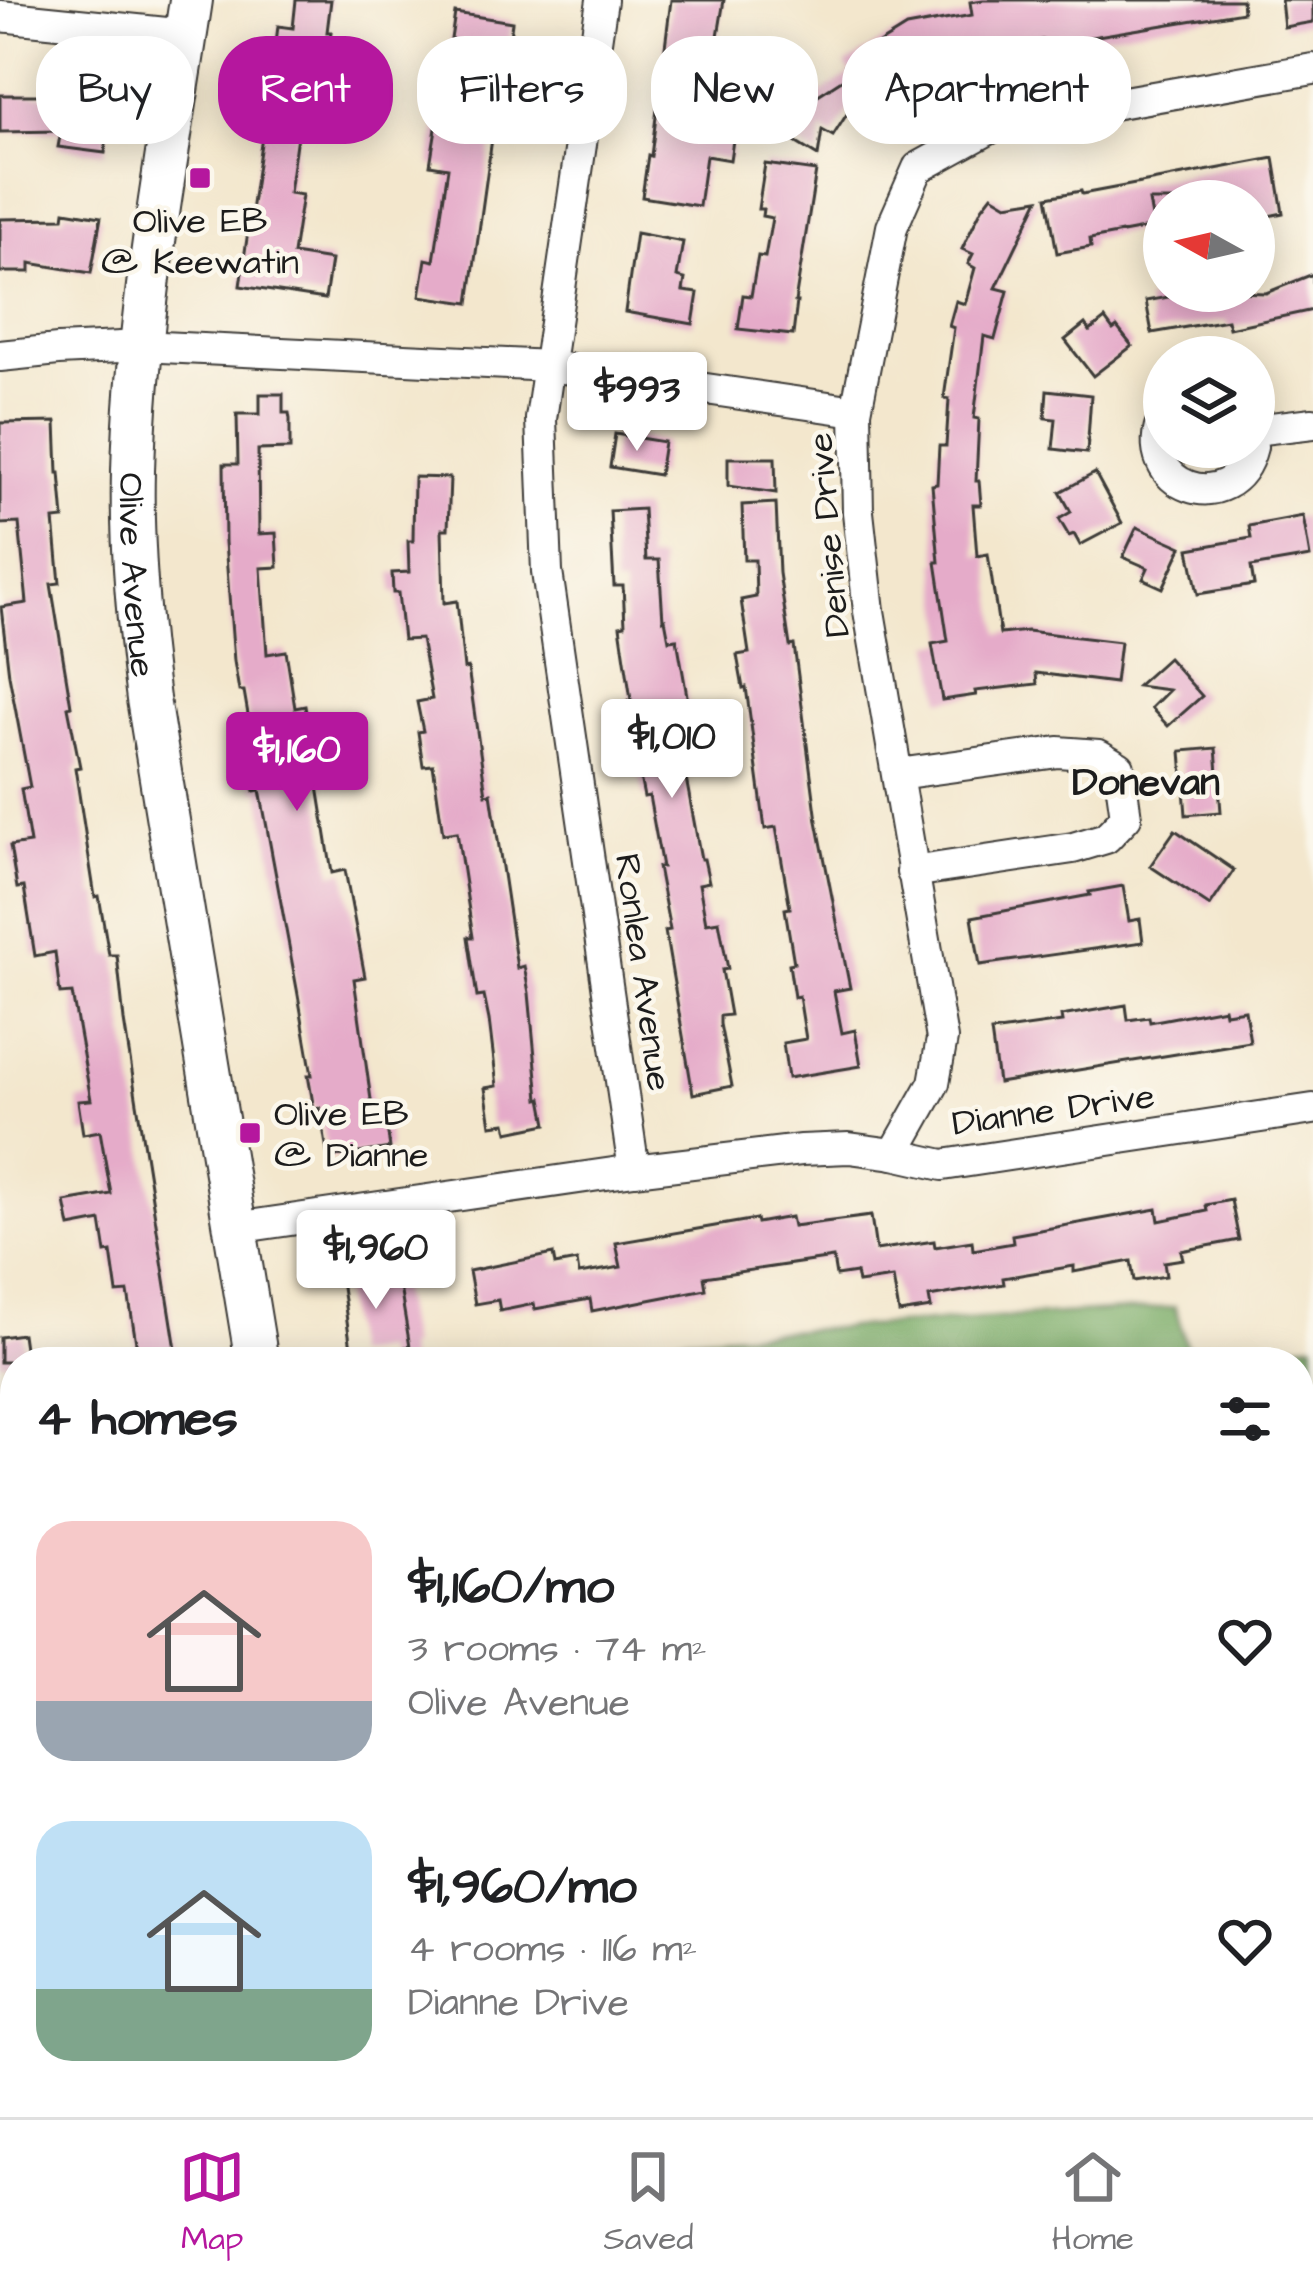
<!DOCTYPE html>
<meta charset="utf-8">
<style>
:root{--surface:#fff;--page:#f6f6f6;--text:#202124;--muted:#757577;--line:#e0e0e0;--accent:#b5179e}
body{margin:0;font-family:"Architects Daughter",sans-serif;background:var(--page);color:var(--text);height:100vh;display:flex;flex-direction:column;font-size:45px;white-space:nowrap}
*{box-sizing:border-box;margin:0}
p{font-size:39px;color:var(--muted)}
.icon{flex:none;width:66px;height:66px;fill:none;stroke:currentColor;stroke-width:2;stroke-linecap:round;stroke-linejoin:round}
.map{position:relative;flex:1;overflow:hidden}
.panel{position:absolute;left:0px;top:1347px;width:1314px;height:771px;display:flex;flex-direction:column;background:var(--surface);border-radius:48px 48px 0 0;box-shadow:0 6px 30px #0003}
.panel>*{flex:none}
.banner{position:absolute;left:36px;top:36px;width:1242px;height:108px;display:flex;gap:24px}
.needle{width:78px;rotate:278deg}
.buttons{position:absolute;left:1143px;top:180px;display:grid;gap:24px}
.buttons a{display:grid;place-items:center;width:132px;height:132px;border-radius:50%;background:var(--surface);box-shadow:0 6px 30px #0003;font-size:60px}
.price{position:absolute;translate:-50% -102px;padding:0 27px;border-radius:12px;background:#fff;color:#222;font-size:39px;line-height:78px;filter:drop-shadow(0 3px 6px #0008)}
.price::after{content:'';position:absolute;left:50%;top:72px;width:36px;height:27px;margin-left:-18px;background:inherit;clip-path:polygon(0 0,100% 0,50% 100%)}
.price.active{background:var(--accent);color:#fff}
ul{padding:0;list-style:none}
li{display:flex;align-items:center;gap:36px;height:300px;padding:0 36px}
li span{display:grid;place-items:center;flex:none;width:336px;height:240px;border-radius:36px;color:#555}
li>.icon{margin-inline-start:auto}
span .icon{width:144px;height:144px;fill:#fffc;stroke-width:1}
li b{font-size:51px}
h2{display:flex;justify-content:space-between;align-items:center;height:144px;padding:0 36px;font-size:51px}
.tag{padding:0 42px;border-radius:48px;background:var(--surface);box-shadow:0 6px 30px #0003;font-size:42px;line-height:108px}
.tag.active{background:var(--accent);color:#fff}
.tabs{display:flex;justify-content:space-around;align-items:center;height:168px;border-top:3px solid var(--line);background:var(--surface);font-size:33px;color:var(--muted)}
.tabs a{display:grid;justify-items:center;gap:6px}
.tabs .active{color:var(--accent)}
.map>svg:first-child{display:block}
</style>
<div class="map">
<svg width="1313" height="2117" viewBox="0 0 1313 2117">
<rect width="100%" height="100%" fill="#fbf7ec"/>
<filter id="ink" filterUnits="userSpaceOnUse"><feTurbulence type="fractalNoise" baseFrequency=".00833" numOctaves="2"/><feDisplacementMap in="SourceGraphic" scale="24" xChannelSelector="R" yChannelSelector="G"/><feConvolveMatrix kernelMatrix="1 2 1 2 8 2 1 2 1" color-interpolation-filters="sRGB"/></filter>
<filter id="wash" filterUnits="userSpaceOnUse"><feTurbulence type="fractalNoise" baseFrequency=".004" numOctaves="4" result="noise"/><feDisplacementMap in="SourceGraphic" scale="48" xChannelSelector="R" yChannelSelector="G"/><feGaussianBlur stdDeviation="2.7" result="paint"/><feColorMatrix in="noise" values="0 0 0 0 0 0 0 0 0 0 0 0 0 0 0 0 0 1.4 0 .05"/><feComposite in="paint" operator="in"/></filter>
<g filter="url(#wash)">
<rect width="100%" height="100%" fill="#f3e7cd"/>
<g fill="#96c573" stroke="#597048" stroke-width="3">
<path d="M 15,1576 L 15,1724 L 0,1721 L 0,1590 Z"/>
<path d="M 1309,1594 L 1313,1595 L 1313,1860 L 1299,1861 L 1299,1596 Z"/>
<path d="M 15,1874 L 15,1936 L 0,1939 L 0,1880 Z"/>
</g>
<g fill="#78aa65" stroke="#4a6340" stroke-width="3">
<path d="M 1175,1307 L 1187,1348 L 1313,1343 L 1313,1595 L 1299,1596 L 1299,1362 L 569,1362 L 688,1337 Z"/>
<path d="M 0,1721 L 15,1724 L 15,1874 L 0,1880 Z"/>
<path d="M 1313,1860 L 1313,1970 L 1299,1969 L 1299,1861 Z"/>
</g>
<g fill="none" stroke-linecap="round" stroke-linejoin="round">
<g stroke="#59b7d7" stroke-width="8">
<path d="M 1299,1510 L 1313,1514"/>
<path d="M 0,1755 L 15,1754"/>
</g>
</g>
<g id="blocks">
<g fill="#e5abc9">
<path d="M 296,0 L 331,0 L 327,32 L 331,32 L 318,125 L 299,121 L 289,193 L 302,195 L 293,254 L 331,260 L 325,299 L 240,286 L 265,116 L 259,115 L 264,82 L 271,84 L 278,26 L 293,28 Z"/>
<path d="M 671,0 L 724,0 L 714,60 L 704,59 L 698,102 L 713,104 L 708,136 L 733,140 L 730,160 L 706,156 L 699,206 L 642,197 L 648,155 L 651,156 Z"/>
<path d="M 983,0 L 1242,0 L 1243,12 L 1043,45 L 1042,40 L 916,60 L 859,95 L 833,136 L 822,130 L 818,156 L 780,133 L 806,91 L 815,97 L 851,74 L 845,65 L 906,27 L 972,15 L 970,2 Z"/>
<path d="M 1281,0 L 1313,0 L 1313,22 L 1284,27 Z"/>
<path d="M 455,13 L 512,22 L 509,44 L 519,46 L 514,76 L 501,74 L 469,303 L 420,296 L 426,259 L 434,261 L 448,168 L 430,165 L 440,104 L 437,103 L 442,71 L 446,72 Z"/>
<path d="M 0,95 L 53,95 L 99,101 L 96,125 L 108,127 L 105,153 L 58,147 L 61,131 L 0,132 Z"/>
<path d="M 1274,158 L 1283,213 L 1254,219 L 1254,201 L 1149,201 L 1154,227 L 1090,239 L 1091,247 L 1057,253 L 1047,197 L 1081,191 L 1082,194 Z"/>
<path d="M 765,164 L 816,171 L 795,302 L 797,302 L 793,335 L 738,329 L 743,295 L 751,296 L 758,256 L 765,257 L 772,218 L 762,216 L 763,209 L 758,209 Z"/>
<path d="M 992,195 L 1007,204 L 1039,199 L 996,288 L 1008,291 L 995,339 L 984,336 L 974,418 L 979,419 L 976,481 L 979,481 L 981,505 L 973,505 L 977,556 L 988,554 L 1000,634 L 1027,631 L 1120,642 L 1115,683 L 1036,673 L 1037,684 L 975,691 L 976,695 L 942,700 L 932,644 L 948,641 L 936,562 L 939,562 L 932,485 L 937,484 L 939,446 L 946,446 L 949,399 L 944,398 L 954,328 L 949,326 L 956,301 L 965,304 L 975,268 L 968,264 L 973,254 L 962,249 L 982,208 Z"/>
<path d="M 65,211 L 101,217 L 91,273 L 30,263 L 30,272 L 0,272 L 0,219 L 64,218 Z"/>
<path d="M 636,233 L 683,242 L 677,277 L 685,279 L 683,291 L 698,293 L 693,324 L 625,312 Z"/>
<path d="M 1313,274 L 1313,310 L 1229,328 L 1227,320 L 1152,333 L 1146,301 L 1202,291 L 1266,293 Z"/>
<path d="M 1105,319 L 1113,330 L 1117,327 L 1132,346 L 1093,376 L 1065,340 L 1085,324 L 1090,331 Z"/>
<path d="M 1047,390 L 1091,395 L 1087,453 L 1053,449 L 1056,419 L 1045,418 Z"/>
<path d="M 260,394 L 283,394 L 283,413 L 289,413 L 290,419 L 290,449 L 258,450 L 259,534 L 276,533 L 278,567 L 261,568 L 267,654 L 286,651 L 295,708 L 305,706 L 332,873 L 345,870 L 365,977 L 354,979 L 373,1114 L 385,1113 L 390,1148 L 328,1158 L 320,1108 L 314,1109 L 308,1075 L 312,1075 L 297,989 L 260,790 L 254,791 L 250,762 L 256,761 L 244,691 L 239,691 L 234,661 L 225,542 L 224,464 L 238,464 L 237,414 L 260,414 Z"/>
<path d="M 56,422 L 58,473 L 60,473 L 64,519 L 54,520 L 60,583 L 51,584 L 71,706 L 68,707 L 80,767 L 75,768 L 95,897 L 99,896 L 109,955 L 117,955 L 124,1021 L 178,1362 L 139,1362 L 128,1292 L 117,1293 L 111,1252 L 106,1253 L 101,1221 L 70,1227 L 65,1202 L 111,1194 L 100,1131 L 83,1134 L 78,1101 L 91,1100 L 72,993 L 60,994 L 55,952 L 35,956 L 24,887 L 17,888 L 10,846 L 30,843 L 21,789 L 30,787 L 9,675 L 1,607 L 27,603 L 19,523 L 0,524 L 0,423 Z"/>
<path d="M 615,434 L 664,442 L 659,475 L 610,467 Z"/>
<path d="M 728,458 L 775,458 L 776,493 L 728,486 Z"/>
<path d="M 1095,473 L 1122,523 L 1080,545 L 1074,534 L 1069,536 L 1059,519 L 1071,512 L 1060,492 Z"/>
<path d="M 414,477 L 450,478 L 448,529 L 442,529 L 444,603 L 457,601 L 464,669 L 468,668 L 486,794 L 491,793 L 517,968 L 524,966 L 529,993 L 539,1099 L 542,1098 L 547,1124 L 508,1132 L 506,1123 L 491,1125 L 485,1088 L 497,1086 L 489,1020 L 484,996 L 477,997 L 468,937 L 473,937 L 457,832 L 443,834 L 433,765 L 423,766 L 418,732 L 423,731 L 417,702 L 432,699 L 421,639 L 403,640 L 398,593 L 393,593 L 392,573 L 409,572 L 408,541 L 413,541 Z"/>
<path d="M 776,503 L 779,573 L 790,646 L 794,645 L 817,821 L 850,988 L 834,991 L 842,1033 L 855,1030 L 861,1066 L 788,1078 L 783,1043 L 806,1039 L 799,996 L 794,997 L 789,964 L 794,963 L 785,909 L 790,908 L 776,827 L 765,829 L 746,687 L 743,688 L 737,655 L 749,653 L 741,600 L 756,597 L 755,560 L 744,560 L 742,505 Z"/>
<path d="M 643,509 L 646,560 L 659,560 L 663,620 L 665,619 L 669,640 L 677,639 L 700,770 L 685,773 L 701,859 L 704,859 L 709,882 L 699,884 L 706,923 L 719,921 L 728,969 L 722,970 L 730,1015 L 720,1016 L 720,1024 L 732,1086 L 693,1094 L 665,931 L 670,930 L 658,867 L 662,867 L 649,796 L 644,797 L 634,747 L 639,746 L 628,701 L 631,700 L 620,626 L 625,625 L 623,586 L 614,586 L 610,511 Z"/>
<path d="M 1303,516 L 1310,557 L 1251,567 L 1254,585 L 1198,594 L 1189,549 L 1251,538 L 1249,526 Z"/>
<path d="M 1137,527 L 1182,547 L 1163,588 L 1143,579 L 1148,568 L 1123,557 Z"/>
<path d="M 1168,658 L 1202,696 L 1168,726 L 1151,708 L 1169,690 L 1137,686 Z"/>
<path d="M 1216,748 L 1221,812 L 1186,815 L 1181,751 Z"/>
<path d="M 1175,830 L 1234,870 L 1210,906 L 1150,866 Z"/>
<path d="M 1123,886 L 1129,921 L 1140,919 L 1143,942 L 980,965 L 972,917 L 1090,895 L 1089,892 Z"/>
<path d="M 1126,1005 L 1128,1020 L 1149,1017 L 1150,1022 L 1224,1008 L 1225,1013 L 1245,1010 L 1250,1042 L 998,1083 L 991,1032 L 1062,1022 L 1061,1016 Z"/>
<path d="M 1231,1200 L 1239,1240 L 1181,1251 L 1183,1259 L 1164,1262 L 1166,1276 L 1134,1281 L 1131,1261 L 1074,1272 L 1074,1266 L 1003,1278 L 1004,1284 L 929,1297 L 931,1308 L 899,1313 L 893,1278 L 858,1283 L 856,1273 L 836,1276 L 833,1258 L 704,1277 L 706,1289 L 592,1311 L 590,1299 L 535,1309 L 534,1304 L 500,1311 L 498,1300 L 475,1304 L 469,1271 L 553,1254 L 555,1265 L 577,1261 L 579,1274 L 621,1267 L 616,1243 L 756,1219 L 757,1223 L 791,1217 L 793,1226 L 871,1216 L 876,1250 L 934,1241 L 935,1247 L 972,1241 L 973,1250 L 1013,1243 L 1012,1235 L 1157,1209 L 1159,1221 L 1207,1211 L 1206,1205 Z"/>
<path d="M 396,1263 L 410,1347 L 406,1347 L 408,1362 L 385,1362 L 382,1350 L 352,1355 L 340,1273 Z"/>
<path d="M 22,1334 L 26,1362 L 0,1362 L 0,1337 Z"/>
</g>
</g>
</g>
<g filter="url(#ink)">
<use href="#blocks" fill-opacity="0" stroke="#3c3a37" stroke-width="3"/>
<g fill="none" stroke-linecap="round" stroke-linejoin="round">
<defs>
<g id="minor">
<path d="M 602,0 L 541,419 L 547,572 L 634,1170"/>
<path d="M 0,16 L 186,35"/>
<path d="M 0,356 L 58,350 L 141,346 L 549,366 L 856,411"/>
<path d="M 1164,417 C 1132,486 1233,523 1252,447"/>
<path d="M 1254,430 L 1313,423"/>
<path d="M 898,774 L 1058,752 L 1099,755 L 1119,767 L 1126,817 L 1106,838 L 1073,848 L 912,872"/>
<path d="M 894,1154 L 934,1083 L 942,1039 L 869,611 L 858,512 L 856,411 L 892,227 L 918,168 L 998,124 L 1313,69"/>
<path d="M 235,1228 L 634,1170 L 801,1150 L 849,1148 L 894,1154 L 943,1165 L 1313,1109"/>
<path d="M 164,2117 L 234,2103"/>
<path d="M 981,2117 L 981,2103"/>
</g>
<g id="secondary">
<path id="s1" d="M 191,0 C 168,156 137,313 133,471 C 131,548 138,623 148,699 L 257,1362"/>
<path d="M 384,2103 L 386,2117"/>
</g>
</defs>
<use href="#minor" stroke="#3c3a37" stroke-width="34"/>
<use href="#secondary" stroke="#3c3a37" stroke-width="46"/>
<use href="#minor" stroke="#fff" stroke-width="30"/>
<use href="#secondary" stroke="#fff" stroke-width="42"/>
</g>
</g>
<g fill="#b5179e" stroke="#fbf7ec" stroke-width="4.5">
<rect x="188" y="166" width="24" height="24" rx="6"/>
<rect x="238" y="1121" width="24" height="24" rx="6"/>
</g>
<g text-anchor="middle" stroke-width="9" stroke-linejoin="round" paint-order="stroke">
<g font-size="36" fill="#1c1c1c" stroke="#fbf7ec">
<text x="200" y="232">Olive EB<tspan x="200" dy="41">@ Keewatin</tspan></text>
<text x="274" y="1125" text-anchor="start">Olive EB<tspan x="274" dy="41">@ Dianne</tspan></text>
</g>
<g font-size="36" fill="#1c1c1c" stroke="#fbf7ec">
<text transform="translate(827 535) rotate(-95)" y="13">Denise Drive</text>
<text dy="13" stroke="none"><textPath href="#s1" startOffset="579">Olive Avenue</textPath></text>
<text transform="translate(645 972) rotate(82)" y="13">Ronlea Avenue</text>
<text transform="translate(1053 1108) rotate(-8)" y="13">Dianne Drive</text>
</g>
<g font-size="39" font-weight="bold" fill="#1c1c1c" stroke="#fbf7ec">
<text x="1146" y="795">Donevan</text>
</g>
</g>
</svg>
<div class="buttons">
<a><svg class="needle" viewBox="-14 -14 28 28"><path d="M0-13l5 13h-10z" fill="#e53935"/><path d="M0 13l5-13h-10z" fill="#757577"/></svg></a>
<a><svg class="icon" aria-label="layers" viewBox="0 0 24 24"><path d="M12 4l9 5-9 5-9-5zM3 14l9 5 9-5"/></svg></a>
</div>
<b class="price" style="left:637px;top:454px">$993</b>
<b class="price" style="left:672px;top:801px">$1,010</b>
<b class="price active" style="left:297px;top:814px">$1,160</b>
<b class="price" style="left:376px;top:1312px">$1,960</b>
<div class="banner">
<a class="tag">Buy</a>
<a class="tag active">Rent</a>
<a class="tag">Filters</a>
<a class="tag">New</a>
<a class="tag">Apartment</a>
</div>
<section class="panel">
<h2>4 homes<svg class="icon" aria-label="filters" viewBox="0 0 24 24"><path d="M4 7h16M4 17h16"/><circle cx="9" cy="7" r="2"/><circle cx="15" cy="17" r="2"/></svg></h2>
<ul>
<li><span style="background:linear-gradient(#f6c9c9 75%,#9aa5b1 0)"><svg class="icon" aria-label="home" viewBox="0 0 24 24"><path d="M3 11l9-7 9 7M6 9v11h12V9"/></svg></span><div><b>$1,160/mo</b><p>3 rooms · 74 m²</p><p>Olive Avenue</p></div><svg class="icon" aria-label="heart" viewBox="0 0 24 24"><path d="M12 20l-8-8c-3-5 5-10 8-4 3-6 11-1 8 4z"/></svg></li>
<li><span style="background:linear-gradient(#bfe0f5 70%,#7fa58c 0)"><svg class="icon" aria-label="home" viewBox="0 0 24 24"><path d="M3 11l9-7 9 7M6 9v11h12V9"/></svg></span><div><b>$1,960/mo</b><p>4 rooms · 116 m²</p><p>Dianne Drive</p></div><svg class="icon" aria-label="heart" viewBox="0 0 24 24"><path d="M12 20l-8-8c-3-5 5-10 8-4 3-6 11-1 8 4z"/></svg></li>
</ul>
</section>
</div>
<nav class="tabs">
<a class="active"><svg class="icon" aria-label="map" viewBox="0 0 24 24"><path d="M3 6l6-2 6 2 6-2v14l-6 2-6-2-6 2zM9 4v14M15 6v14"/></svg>Map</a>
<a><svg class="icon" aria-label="saved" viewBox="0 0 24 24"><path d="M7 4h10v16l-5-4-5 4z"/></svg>Saved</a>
<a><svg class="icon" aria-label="home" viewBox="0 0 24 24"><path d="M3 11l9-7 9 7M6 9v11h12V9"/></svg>Home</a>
</nav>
